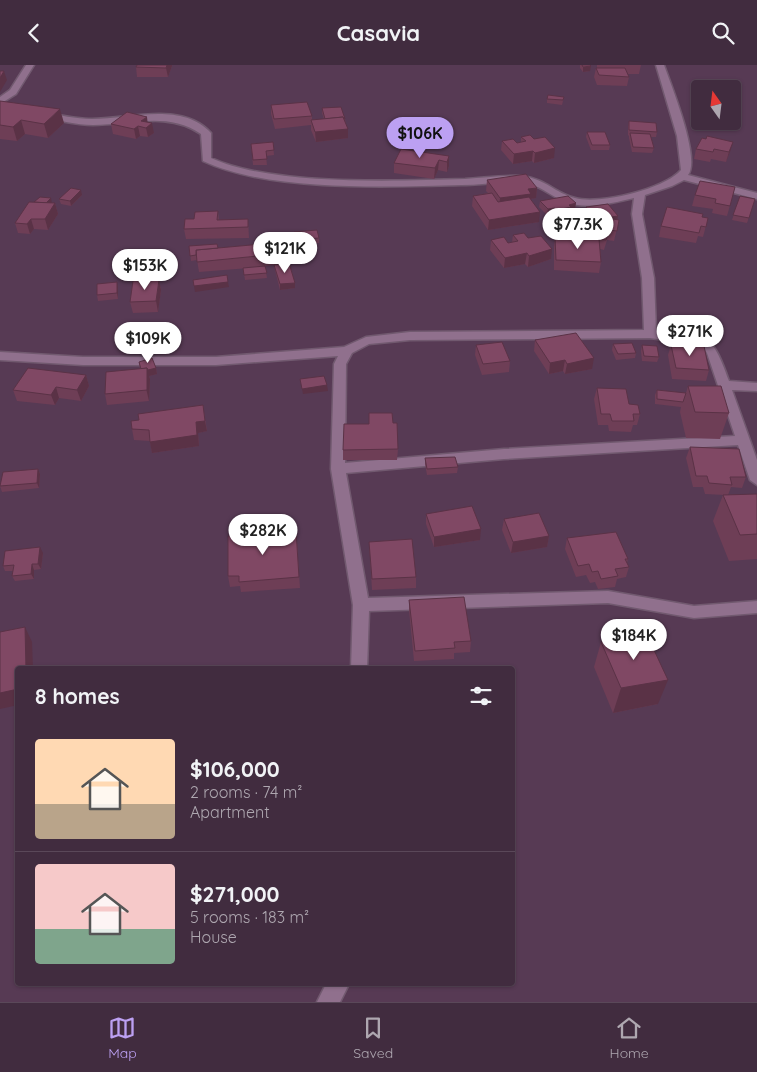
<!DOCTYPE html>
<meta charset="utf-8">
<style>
:root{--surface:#412c3f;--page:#4c384a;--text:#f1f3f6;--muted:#aea7b0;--line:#5a4859;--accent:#bca0f2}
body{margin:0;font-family:Quicksand,sans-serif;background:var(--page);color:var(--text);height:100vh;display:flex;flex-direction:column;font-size:19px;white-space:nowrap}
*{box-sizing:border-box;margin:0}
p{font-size:16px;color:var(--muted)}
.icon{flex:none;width:28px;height:28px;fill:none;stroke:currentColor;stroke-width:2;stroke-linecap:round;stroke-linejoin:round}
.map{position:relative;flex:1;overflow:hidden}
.sheet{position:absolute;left:15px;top:601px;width:500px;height:320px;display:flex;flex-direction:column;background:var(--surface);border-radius:5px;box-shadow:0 1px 4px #0004,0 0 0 1px var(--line)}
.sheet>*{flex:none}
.needle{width:32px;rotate:346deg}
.fabs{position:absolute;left:691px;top:15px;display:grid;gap:10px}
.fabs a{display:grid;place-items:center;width:50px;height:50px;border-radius:5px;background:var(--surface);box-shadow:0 1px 4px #0004,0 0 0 1px var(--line);font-size:25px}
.price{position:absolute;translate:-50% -42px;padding:0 11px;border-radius:18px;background:#fff;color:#222;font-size:16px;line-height:32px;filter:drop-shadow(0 1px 2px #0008)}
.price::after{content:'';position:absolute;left:50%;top:30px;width:15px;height:11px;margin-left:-8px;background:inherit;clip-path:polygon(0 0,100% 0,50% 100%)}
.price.on{background:var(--accent);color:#111}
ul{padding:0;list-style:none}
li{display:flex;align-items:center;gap:15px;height:125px;padding:0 20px}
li+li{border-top:1px solid var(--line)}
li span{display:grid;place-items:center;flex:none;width:140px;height:100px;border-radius:5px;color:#555}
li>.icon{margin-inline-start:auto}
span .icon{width:60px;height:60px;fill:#fffc;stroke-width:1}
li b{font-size:21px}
h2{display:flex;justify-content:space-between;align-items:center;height:60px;padding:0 20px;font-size:21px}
header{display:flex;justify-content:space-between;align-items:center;height:65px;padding:0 20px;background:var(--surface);font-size:22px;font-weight:700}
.dock{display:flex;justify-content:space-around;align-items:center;height:70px;border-top:1px solid var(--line);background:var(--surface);font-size:14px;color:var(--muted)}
.dock a{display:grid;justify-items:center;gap:2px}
.dock .on{color:var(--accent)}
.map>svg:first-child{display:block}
</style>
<header><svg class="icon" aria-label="back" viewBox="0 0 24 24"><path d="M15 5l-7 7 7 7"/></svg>Casavia<svg class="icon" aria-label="search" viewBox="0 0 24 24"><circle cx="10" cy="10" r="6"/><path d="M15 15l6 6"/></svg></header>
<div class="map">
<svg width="757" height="937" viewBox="0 0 757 937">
<rect width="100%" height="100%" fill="#573a54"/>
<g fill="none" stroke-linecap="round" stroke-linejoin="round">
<defs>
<g id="minor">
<path d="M 26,0 L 34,0 L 16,29 L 0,39 L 0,32 L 10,25 Z"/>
<path d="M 656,0 L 664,0 C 671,20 701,94 688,110 L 757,128 L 757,134 L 684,115 L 672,121 L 645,130 L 642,149 L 654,213 L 656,266 C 707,271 711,265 729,316 L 757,318 L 757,326 L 732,325 L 757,395 L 757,420 L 750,415 L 738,380 L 504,394 L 346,408 L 368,533 L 608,526 L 694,541 L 757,536 L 757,548 L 694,553 L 608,538 L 369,546 L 367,604 L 351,604 L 353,540 L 331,404 L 334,299 L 338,291 L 216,300 L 83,300 L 0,295 L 0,287 L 83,292 L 216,292 L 344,282 L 366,272 L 410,267 L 644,265 L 642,213 L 632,149 L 634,133 C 613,138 586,145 565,137 C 549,130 539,119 522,118 C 501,116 482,120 461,120 C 388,122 269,127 203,96 L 201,69 C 168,46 130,60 93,60 C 76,60 59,55 43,53 L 38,50 L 43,47 C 59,50 76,54 92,54 C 129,54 182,36 211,68 L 211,93 C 273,121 395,116 465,114 C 484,113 503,110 522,111 C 546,114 555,128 575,133 C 599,140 665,124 681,105 L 677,71 ZM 650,273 L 701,280 L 707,288 L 735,371 L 504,384 L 345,398 L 346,299 L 352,288 L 369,279 L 410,275 Z"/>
<path d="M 326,919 L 349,919 L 340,937 L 317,937 Z"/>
</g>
</defs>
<use href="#minor" stroke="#71596f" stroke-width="3"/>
<use href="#minor" fill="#90708d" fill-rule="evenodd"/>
</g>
<g fill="#6e3e56">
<path d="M 580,0 L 590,0 L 590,6 L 583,7 L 580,3 Z"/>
<path d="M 597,0 L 641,0 L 639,9 L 628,9 L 629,12 L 627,21 L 597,20 L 594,12 L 596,3 L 597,3 Z"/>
<path d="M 172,1 L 168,12 L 137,12 L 136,2 Z"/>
<path d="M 691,20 L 700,24 L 700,31 L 690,31 L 690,25 Z"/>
<path d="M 564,32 L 562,40 L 547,38 L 547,34 Z"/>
<path d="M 0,36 L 64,58 L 48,73 L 25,69 L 17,76 L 0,74 Z"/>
<path d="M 271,40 L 312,51 L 312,55 L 324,54 L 322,48 L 322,43 L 345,54 L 348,73 L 316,77 L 311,65 L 311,60 L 275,64 L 271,49 Z"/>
<path d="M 629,56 L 657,67 L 656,72 L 651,72 L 654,83 L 652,88 L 632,87 L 629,73 L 629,71 L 628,70 L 628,61 Z"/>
<path d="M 148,57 L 154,68 L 148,72 L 140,71 L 136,74 L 113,69 L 111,59 Z"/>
<path d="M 587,67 L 610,80 L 609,85 L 591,85 L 586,72 Z"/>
<path d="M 521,72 L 554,93 L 534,98 L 532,96 L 513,99 L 501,85 L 502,76 L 517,78 L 521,77 Z"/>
<path d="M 702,73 L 730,87 L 726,97 L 711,94 L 710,97 L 694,94 L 696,84 Z"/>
<path d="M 273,77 L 274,90 L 266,91 L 267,100 L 253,100 L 251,79 Z"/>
<path d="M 449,91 L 449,101 L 447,107 L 438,105 L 434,114 L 394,108 L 394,98 Z"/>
<path d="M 487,115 L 537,123 L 536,133 L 530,134 L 539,157 L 488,165 L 472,141 L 473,131 L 488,128 L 486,126 Z"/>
<path d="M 735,122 L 727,151 L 712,148 L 713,144 L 692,141 L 695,130 Z"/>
<path d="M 82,130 L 71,141 L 61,139 L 59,134 Z"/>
<path d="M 740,131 L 755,134 L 747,158 L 732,155 Z"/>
<path d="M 540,136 L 576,138 L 575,143 L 571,144 L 570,147 L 556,150 L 554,148 L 547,150 L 539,142 Z"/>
<path d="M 52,138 L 55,138 L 58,149 L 48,165 L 34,164 L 30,169 L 18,168 L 15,158 Z"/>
<path d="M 586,142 L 619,155 L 614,176 L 607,175 L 604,185 L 600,184 L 601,197 L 599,208 L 554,205 L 554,182 L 555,172 L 568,173 L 569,169 L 590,153 L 585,147 Z"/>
<path d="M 218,146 L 219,155 L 248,154 L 249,173 L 186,174 L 184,164 L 194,154 Z"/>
<path d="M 702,152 L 708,153 L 703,172 L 698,171 L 696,178 L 659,172 L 661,161 Z"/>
<path d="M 294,167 L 319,173 L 319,178 L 307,179 L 309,186 L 309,197 L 290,199 L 295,223 L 280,225 L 275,205 L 274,200 L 265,201 L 267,213 L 245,215 L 243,203 L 249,203 L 199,207 L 197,195 L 191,196 L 189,181 L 218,183 L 296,176 Z"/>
<path d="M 513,170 L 528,173 L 551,194 L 528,202 L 525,199 L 504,203 L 490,185 L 491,175 L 508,178 L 512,177 Z"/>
<path d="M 159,215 L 161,225 L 158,247 L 133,248 L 130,237 Z"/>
<path d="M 118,223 L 118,234 L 98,236 L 97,230 Z"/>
<path d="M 535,275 L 592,304 L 565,309 L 563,306 L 549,309 L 534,286 Z"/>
<path d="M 613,279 L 636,288 L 635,293 L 616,295 L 612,285 Z"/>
<path d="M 476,280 L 510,296 L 509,307 L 482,310 L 475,290 Z"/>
<path d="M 642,280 L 659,292 L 657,297 L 642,296 L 641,286 Z"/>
<path d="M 671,280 L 709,305 L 706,316 L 672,314 L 668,290 Z"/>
<path d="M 139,297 L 156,303 L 157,309 L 149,311 L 150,314 L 149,336 L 107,340 L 105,329 L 140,304 Z"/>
<path d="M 86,310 L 89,321 L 81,336 L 59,333 L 55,340 L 17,336 L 13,325 Z"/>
<path d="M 688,321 L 729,348 L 720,374 L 686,373 L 680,347 L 681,342 L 655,339 L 655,330 L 657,325 L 686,328 Z"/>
<path d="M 597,323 L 629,339 L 640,349 L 637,360 L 633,360 L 631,367 L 609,366 L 608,360 L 598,360 L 594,334 Z"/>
<path d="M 203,340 L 207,366 L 198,368 L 199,381 L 152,388 L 150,376 L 134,375 L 132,364 Z"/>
<path d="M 690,382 L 746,412 L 742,423 L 731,422 L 728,430 L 757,429 L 757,494 L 729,496 L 713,456 L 723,430 L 725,430 L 705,429 L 703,422 L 693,422 L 686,393 Z"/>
<path d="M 398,384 L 397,395 L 343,395 L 343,385 Z"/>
<path d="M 425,393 L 458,402 L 457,408 L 427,410 L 425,399 Z"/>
<path d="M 38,404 L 40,409 L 39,423 L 2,427 L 0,421 Z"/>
<path d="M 426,449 L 480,475 L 434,482 L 426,459 Z"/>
<path d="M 504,454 L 549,471 L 547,482 L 511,488 L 502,465 Z"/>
<path d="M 567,473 L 628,494 L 627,498 L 629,502 L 626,512 L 617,514 L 615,522 L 598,524 L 595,517 L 590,518 L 586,510 L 576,512 L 565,484 Z"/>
<path d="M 297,477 L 300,523 L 241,527 L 240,521 L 230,522 L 228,511 Z"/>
<path d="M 369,477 L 416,512 L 416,523 L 372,525 Z"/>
<path d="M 43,488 L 41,504 L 34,505 L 34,514 L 15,516 L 12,511 L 13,506 L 5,506 L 3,501 Z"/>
<path d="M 409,535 L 471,576 L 470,587 L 454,588 L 454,594 L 414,596 L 409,545 Z"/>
<path d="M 601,577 L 658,639 L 613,648 L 594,602 Z"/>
</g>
<g fill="#5a3246">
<path d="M 167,0 L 172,0 L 172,1 L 168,12 L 166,3 Z"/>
<path d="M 591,1 L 590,6 L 583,7 L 583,2 Z"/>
<path d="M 4,6 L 7,15 L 0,27 L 0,13 Z"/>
<path d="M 60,44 L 64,58 L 48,73 L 44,59 Z"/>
<path d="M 147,52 L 148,61 L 152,58 L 154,68 L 148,72 L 146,63 L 141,56 Z"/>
<path d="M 21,55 L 25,69 L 17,76 L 13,62 Z"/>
<path d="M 138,61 L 140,71 L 136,74 L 134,64 Z"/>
<path d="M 348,64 L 348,73 L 316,77 L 315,67 Z"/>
<path d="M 733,77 L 730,87 L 726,97 L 729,87 Z"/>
<path d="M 555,83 L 554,93 L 534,98 L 535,88 Z"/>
<path d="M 533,86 L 532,96 L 513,99 L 514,89 Z"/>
<path d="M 449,91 L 449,101 L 447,107 L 447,97 Z"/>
<path d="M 439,95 L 438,105 L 434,114 L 435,103 Z"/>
<path d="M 537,123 L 536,133 L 530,134 L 499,144 L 500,133 L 528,124 Z"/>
<path d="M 81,125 L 82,130 L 71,141 L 70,136 Z"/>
<path d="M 51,133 L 52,139 L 42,141 Z"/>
<path d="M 55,138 L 58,149 L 48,165 L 45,154 Z"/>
<path d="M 576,138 L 575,143 L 571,144 L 570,147 L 556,150 L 557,145 L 569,140 Z"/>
<path d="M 555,143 L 554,148 L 547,150 L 548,144 Z"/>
<path d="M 540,147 L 539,157 L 488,165 L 489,155 Z"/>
<path d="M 618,151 L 617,156 L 595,154 Z"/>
<path d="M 31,154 L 34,164 L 30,169 L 27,159 Z"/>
<path d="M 552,184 L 551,194 L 528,202 L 529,191 Z"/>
<path d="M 527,188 L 525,199 L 504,203 L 505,193 Z"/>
<path d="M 159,215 L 161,225 L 158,247 L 156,236 Z"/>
<path d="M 117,217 L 118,223 L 118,234 L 117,228 Z"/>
<path d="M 228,217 L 229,222 L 195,227 L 194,221 Z"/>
<path d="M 295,218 L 295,223 L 280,225 L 280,219 Z"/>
<path d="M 594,293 L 592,304 L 565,309 L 567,299 Z"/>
<path d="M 565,295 L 563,306 L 549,309 L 550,298 Z"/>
<path d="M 156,303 L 157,309 L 149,311 L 150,314 L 149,336 L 142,306 Z"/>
<path d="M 86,310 L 89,321 L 81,336 L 77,325 Z"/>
<path d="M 327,320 L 328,326 L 303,329 L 302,324 Z"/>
<path d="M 56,322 L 59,333 L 55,340 L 51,330 Z"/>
<path d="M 205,356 L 207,366 L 198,368 L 199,381 L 152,388 L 150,377 L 196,357 Z"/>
<path d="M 38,404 L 40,409 L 39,423 L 37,418 Z"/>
<path d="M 481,464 L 480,475 L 434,482 L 434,472 Z"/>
<path d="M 549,471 L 547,482 L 511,488 L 513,477 Z"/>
<path d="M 40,482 L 43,488 L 41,504 L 38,499 Z"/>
<path d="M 32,499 L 34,505 L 34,514 L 31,509 Z"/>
<path d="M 25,562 L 32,577 L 33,604 L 26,604 Z"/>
<path d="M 668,615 L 658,639 L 613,648 L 621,623 Z"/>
<path d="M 18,624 L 18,640 L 0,644 L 0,628 Z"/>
</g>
<g fill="#804864" stroke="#5a3246">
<path d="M 137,0 L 167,0 L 166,3 L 136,2 Z"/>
<path d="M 582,0 L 590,0 L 591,1 L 583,2 Z"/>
<path d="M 596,3 L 625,3 L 629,12 L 599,10 Z"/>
<path d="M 0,6 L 4,6 L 0,13 Z"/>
<path d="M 691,20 L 702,21 L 703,24 L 700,24 L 700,26 L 691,26 Z"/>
<path d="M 548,30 L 564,32 L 563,35 L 547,34 Z"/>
<path d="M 0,36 L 60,44 L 44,59 L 21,55 L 13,62 L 0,60 Z"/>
<path d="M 307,37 L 312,51 L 274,54 L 271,40 Z"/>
<path d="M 341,42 L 345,54 L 344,54 L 343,52 L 325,54 L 322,43 Z"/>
<path d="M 127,47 L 147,52 L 141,56 L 152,58 L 146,63 L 138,61 L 134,64 L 111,59 Z"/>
<path d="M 343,52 L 348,64 L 315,67 L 311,55 Z"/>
<path d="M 629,56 L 656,58 L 657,67 L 629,65 Z"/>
<path d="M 587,67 L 605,67 L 610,80 L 592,80 Z"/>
<path d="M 630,68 L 650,69 L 654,83 L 633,82 Z"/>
<path d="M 530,70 L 534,74 L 545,72 L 555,83 L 535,88 L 533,86 L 514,89 L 502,76 L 513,74 L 517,78 L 526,76 L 521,72 Z"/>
<path d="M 707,71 L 733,77 L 729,87 L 714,84 L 713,87 L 696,84 L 702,73 L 706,74 Z"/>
<path d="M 273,77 L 274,85 L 266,86 L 267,94 L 253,95 L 251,79 Z"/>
<path d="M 401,84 L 449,91 L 447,97 L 439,95 L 435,103 L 394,98 Z"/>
<path d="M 526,109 L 537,123 L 528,124 L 531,129 L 500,133 L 487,115 Z"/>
<path d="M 700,116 L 735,122 L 730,141 L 715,138 L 716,134 L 695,130 Z"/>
<path d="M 71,123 L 81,125 L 70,136 L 59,134 Z"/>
<path d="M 492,128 L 498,137 L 529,132 L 540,147 L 489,155 L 473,131 Z"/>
<path d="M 568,131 L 576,138 L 569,140 L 571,142 L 557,145 L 555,143 L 548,144 L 540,136 Z"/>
<path d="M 740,131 L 755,134 L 749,153 L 733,150 Z"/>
<path d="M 40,132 L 51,133 L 46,138 L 34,137 Z"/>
<path d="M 29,137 L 55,138 L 45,154 L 31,154 L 27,159 L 15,158 Z"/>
<path d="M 608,139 L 618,151 L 605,153 L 593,152 L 586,142 Z"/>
<path d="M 667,142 L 703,149 L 702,152 L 708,153 L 706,162 L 701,161 L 699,168 L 661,161 Z"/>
<path d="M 218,146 L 217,155 L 248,154 L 248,162 L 184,164 L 185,154 L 194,154 L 195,147 Z"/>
<path d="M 574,151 L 593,154 L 594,151 L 619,155 L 617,166 L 609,165 L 606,175 L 569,169 Z"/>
<path d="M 317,165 L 319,173 L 296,175 L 294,167 Z"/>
<path d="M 524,168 L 528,173 L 541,171 L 552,184 L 529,191 L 527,188 L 505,193 L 491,175 L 504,172 L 508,178 L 518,176 L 513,170 Z"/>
<path d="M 555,172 L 599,174 L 601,197 L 556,195 Z"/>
<path d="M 306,175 L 309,186 L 197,197 L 196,185 Z"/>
<path d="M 217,179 L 218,183 L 196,185 L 196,190 L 190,191 L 189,181 Z"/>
<path d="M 289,198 L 295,218 L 280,219 L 274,200 Z"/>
<path d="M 265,201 L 267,208 L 244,210 L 243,203 Z"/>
<path d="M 227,210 L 228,217 L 194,221 L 193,215 Z"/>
<path d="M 159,215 L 156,236 L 130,237 L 133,216 Z"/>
<path d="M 117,217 L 117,228 L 97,230 L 97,219 Z"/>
<path d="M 576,268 L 594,293 L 567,299 L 565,295 L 550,298 L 535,275 Z"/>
<path d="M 502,277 L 510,296 L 483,299 L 476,280 Z"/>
<path d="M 632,278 L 636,288 L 618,289 L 613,279 Z"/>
<path d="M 642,280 L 657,281 L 659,292 L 644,291 Z"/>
<path d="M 671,280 L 704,281 L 709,305 L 676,303 Z"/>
<path d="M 152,293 L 156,303 L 148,305 L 147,303 L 141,304 L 139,297 Z"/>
<path d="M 28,303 L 86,310 L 77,325 L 56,322 L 51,330 L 13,325 Z"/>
<path d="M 147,303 L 147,325 L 105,329 L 106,307 Z"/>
<path d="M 324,311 L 327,320 L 302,324 L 300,314 Z"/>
<path d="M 688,321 L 721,321 L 729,348 L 695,347 Z"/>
<path d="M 597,323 L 626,324 L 629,339 L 638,340 L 640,349 L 633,349 L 634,356 L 612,356 L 610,349 L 601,349 Z"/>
<path d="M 657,325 L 686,328 L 683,337 L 657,334 Z"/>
<path d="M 203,340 L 205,356 L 196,357 L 197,370 L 150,377 L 149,365 L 132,364 L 131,356 L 139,355 L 138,349 Z"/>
<path d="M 369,348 L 392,348 L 393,358 L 397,358 L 398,384 L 343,385 L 344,359 L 369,359 Z"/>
<path d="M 690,382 L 739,384 L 746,412 L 730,412 L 732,420 L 709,418 L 707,411 L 696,411 Z"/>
<path d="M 455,392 L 458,402 L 427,404 L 425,393 Z"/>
<path d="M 38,404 L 37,418 L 0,421 L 3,407 Z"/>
<path d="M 757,429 L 757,469 L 740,470 L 723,430 Z"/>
<path d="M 472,441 L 481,464 L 434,472 L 426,449 Z"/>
<path d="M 539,448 L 549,471 L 513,477 L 504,454 Z"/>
<path d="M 296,466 L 299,512 L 239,517 L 239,511 L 228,511 L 228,471 Z"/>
<path d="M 616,467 L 628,494 L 625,494 L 629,502 L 615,504 L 618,511 L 601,514 L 598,506 L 592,507 L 589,499 L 578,501 L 567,473 Z"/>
<path d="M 412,474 L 416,512 L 372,514 L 369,477 Z"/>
<path d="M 40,482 L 38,499 L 32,499 L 31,509 L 12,511 L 14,500 L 3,501 L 5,486 Z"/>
<path d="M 464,532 L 471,576 L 454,577 L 455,583 L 415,586 L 409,535 Z"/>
<path d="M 25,562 L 26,604 L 18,604 L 18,624 L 0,628 L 0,567 Z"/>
<path d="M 647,570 L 668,615 L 621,623 L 601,577 Z"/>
</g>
</svg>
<div class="fabs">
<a><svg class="needle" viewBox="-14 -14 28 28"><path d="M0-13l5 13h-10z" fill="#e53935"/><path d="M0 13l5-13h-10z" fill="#aea7b0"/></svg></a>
</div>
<b class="price on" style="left:420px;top:94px">$106K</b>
<b class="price" style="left:578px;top:185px">$77.3K</b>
<b class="price" style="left:285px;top:209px">$121K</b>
<b class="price" style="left:145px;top:226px">$153K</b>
<b class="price" style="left:690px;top:292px">$271K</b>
<b class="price" style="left:148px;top:299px">$109K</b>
<b class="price" style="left:263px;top:491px">$282K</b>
<b class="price" style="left:634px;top:596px">$184K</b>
<section class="sheet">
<h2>8 homes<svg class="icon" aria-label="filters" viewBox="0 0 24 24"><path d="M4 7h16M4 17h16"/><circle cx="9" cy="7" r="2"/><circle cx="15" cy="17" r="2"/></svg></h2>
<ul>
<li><span style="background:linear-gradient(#ffd9b3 65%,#b9a48a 0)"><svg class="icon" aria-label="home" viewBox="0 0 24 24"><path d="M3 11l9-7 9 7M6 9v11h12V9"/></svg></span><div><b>$106,000</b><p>2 rooms · 74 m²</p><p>Apartment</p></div></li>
<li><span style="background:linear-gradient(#f6c9c9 65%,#7fa58c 0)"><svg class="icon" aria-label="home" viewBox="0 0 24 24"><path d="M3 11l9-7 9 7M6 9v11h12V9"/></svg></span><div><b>$271,000</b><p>5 rooms · 183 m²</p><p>House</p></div></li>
</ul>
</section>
</div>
<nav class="dock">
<a class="on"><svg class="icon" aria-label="map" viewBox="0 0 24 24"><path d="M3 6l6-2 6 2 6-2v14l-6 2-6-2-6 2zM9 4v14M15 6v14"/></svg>Map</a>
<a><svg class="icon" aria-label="saved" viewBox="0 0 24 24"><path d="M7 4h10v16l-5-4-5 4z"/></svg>Saved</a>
<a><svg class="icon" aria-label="home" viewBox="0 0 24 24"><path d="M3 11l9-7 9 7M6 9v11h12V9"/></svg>Home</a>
</nav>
